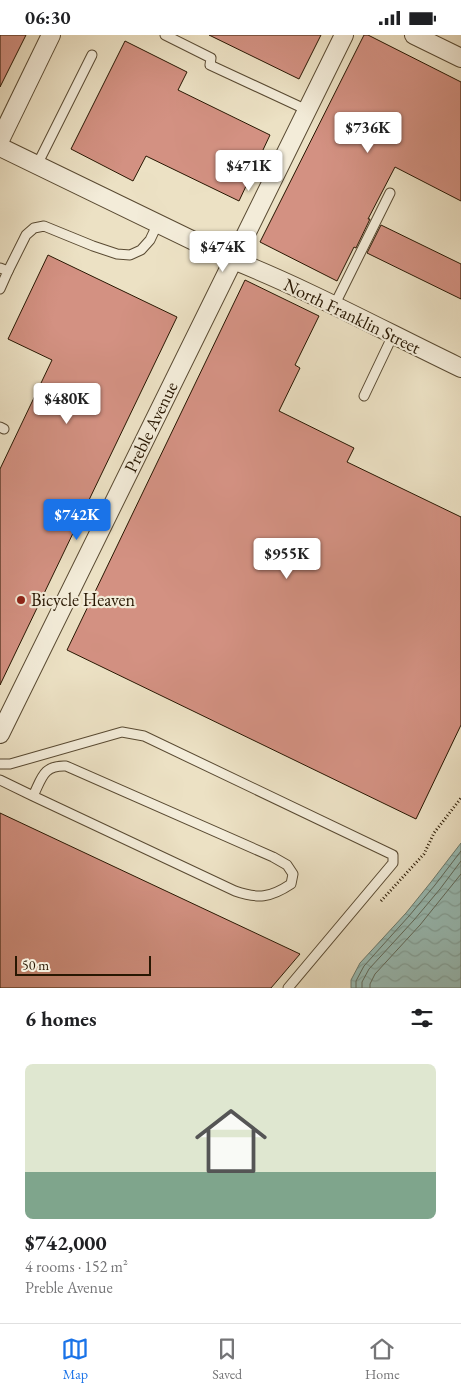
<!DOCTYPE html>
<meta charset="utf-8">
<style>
:root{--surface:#fff;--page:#f2f2f2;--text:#202124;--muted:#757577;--line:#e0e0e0;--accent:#1a73e8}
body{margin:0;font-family:"EB Garamond",serif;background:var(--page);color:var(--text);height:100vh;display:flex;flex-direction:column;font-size:19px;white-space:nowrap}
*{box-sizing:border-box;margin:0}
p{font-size:16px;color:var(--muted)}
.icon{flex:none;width:28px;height:28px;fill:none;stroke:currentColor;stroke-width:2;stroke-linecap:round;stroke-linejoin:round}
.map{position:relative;height:953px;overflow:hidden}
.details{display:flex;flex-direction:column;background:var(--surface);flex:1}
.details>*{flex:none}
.scale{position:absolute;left:15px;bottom:12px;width:136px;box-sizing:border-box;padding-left:5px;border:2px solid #281702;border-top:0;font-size:14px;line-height:18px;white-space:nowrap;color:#281702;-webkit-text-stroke:4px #f3ecd9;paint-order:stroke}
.price{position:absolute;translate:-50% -42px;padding:0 11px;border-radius:5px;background:#fff;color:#222;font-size:16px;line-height:32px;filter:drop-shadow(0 1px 2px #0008)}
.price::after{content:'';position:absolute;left:50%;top:30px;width:15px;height:11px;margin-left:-8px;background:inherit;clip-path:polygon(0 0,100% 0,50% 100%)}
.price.current{background:var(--accent);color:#fff}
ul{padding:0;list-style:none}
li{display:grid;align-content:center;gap:10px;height:265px;padding:0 25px}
li span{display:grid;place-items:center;height:155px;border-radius:8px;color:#555}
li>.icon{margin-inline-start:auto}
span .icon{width:90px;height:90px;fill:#fffc;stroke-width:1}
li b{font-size:21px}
h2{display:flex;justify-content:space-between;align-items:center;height:60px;padding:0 25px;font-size:21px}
.status{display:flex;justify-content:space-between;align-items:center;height:35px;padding:0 25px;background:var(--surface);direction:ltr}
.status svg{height:14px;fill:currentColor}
.menu{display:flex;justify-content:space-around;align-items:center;height:70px;border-top:1px solid var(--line);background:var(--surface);font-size:14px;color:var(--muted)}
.menu a{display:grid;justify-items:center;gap:2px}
.menu .current{color:var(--accent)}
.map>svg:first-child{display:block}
</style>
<div class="status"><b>06:30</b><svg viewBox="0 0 49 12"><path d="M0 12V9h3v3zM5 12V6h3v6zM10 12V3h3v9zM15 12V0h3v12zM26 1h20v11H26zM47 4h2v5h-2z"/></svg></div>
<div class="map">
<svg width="461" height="953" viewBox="0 0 461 953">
<defs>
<pattern id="water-waves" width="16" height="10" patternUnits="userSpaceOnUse" patternTransform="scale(1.25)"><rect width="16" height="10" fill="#99bdb6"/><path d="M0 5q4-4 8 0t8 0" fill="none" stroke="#84a29b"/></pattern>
</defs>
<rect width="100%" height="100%" fill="#ece1c4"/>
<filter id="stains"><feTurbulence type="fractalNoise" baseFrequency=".004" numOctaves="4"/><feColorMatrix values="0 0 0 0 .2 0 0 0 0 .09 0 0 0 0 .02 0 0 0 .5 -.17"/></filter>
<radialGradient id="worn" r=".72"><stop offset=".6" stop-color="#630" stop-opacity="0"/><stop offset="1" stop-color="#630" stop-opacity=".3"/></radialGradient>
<path fill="url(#water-waves)" stroke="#6c7b6e" d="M 461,808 L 461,953 L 351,953 L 351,945 L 360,928 L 406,878 L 431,847 Z"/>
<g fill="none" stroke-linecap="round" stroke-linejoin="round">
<g stroke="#606a5c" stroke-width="1">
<path d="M 356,953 L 356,946 L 364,931 L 409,881 L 435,850 L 461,816"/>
<path d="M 362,953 L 362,947 L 369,934 L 414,885 L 440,854 L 461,826"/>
<path d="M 370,953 L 370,949 L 375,939 L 420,890 L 461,839"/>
</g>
</g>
<g fill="#d39182" stroke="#281702">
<path d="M 0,0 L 26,0 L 0,52 Z"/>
<path d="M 209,0 L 321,0 L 299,44 Z"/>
<path d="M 364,0 L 368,0 L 461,47 L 461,166 L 395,132 L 368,184 L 370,184 L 356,213 L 354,212 L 337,246 L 260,207 Z"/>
<path d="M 125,6 L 187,37 L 178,55 L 270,100 L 239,166 L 146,121 L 133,146 L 71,114 Z"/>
<path d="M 381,190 L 461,229 L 461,264 L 367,218 Z"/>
<path d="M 48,220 L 177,282 L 0,650 L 0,434 L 52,325 L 8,304 Z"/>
<path d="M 245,245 L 319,281 L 295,330 L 300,333 L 279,376 L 354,413 L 347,427 L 461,482 L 461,690 L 416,784 L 67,615 Z"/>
<path d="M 0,778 L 300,919 L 271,953 L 0,953 Z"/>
</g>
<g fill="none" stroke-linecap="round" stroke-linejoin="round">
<defs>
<g id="lane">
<path d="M 165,0 L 211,23 L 210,30 L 307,75"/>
<path d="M 37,130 L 92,20"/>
<path d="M 0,233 L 8,236 L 0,254"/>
<path d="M 8,236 L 26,200 L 34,193 L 44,191 L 93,211 L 117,219 L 130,220 L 141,215 L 150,205 L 158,188"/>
<path d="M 334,271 L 390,158"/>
<path d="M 364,361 L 393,300"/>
<path d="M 0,392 L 4,394"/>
<path d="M 0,729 L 10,729 L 122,697 L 144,701 L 393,820 L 393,828 L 288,953"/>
<path d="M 0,745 L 33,761 L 235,856 C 258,864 270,863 291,849 L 293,839 L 287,830 L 273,822 L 66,731 C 43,730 42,743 33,761"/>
</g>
<g id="street">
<path d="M 414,0 L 461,23"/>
<path d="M 0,105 L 51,0"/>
<path d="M 0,112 L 233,225 C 311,256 386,297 461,333"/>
<path d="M 0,699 L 344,0"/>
</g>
</defs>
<use href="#lane" stroke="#594a32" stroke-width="11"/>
<use href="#street" stroke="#594a32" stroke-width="20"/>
<path stroke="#281702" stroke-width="3" stroke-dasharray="1 2.5" stroke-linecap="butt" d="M 381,866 L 424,819 L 434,798 L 461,763"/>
<use href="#lane" stroke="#f3ecd9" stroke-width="9"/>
<use href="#street" stroke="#f3ecd9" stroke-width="18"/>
</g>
<circle fill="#8f2418" stroke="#f3ecd9" stroke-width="2" cx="21" cy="565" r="5"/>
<g text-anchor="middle" stroke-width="4.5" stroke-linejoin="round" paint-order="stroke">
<g font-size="18" fill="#281702" stroke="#f3ecd9">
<text transform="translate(352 281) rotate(26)" y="6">North Franklin Street</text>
<text transform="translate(151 392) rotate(-64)" y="6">Preble Avenue</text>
</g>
<g font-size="18" fill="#281702" stroke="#f3ecd9" text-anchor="start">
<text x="31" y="571">Bicycle Heaven</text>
</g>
</g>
<rect width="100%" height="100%" filter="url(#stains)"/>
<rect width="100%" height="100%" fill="url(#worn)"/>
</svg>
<div class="scale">50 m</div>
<b class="price" style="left:368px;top:119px">$736K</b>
<b class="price" style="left:249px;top:157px">$471K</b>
<b class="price" style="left:223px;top:238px">$474K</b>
<b class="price" style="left:67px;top:390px">$480K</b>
<b class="price current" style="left:77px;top:506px">$742K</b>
<b class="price" style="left:287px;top:545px">$955K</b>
</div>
<section class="details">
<h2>6 homes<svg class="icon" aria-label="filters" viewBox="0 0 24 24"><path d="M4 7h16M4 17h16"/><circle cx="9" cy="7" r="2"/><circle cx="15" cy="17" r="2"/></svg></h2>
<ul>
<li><span style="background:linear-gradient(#dfe7d0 70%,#7fa58c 0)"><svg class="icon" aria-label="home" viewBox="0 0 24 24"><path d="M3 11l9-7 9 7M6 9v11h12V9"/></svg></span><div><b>$742,000</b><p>4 rooms · 152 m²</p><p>Preble Avenue</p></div></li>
</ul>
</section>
<nav class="menu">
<a class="current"><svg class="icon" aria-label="map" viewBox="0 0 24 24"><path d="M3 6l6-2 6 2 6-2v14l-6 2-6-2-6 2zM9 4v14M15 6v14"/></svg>Map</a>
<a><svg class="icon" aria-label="saved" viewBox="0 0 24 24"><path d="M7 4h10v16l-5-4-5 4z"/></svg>Saved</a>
<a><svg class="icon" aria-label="home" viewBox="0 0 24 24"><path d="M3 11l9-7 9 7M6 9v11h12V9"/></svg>Home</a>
</nav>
